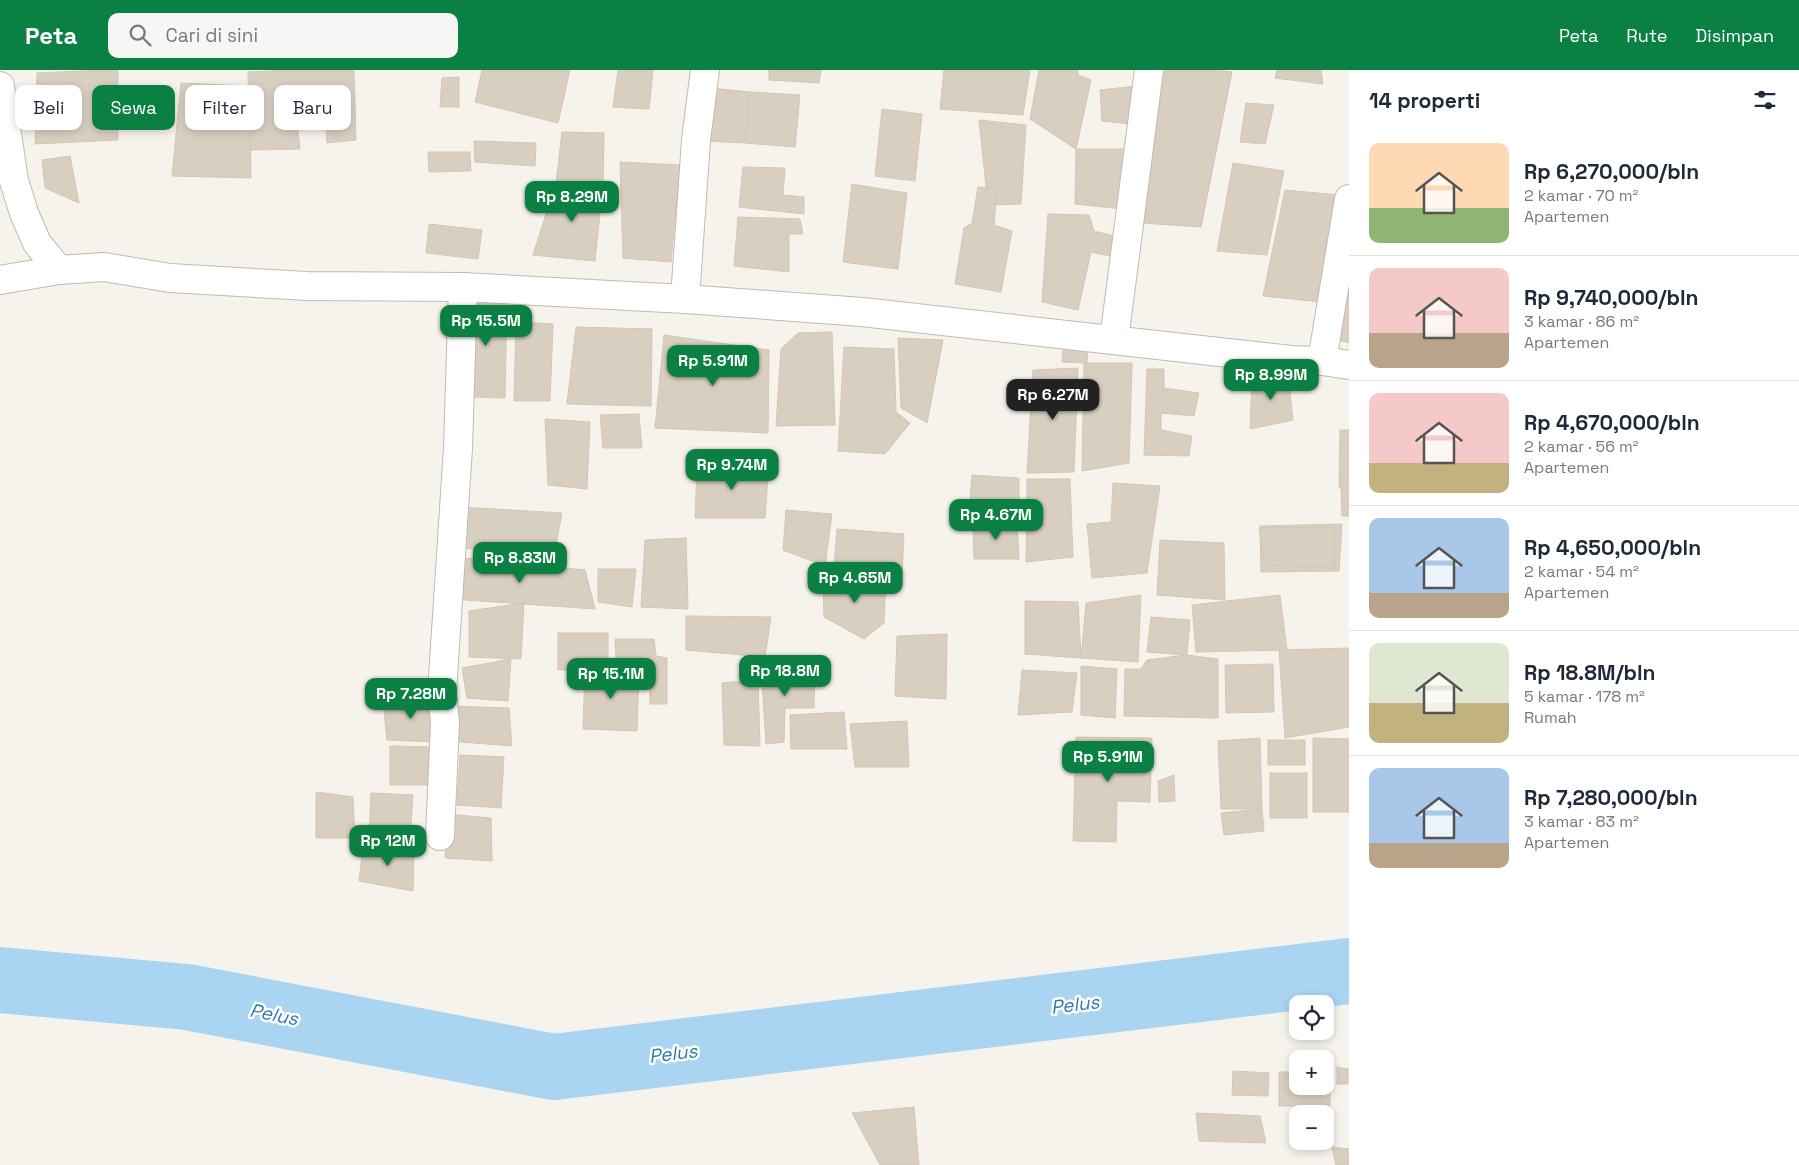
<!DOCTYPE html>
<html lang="id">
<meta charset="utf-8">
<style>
:root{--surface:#fff;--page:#f6f6f7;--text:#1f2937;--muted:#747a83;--line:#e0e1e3;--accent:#0b8043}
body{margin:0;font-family:"Space Grotesk",sans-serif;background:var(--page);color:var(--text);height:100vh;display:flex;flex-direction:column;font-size:19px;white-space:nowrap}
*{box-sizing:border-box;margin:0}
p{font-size:16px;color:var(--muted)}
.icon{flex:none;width:28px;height:28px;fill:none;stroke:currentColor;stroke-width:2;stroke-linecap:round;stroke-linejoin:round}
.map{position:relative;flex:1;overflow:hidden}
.panel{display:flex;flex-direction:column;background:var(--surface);width:450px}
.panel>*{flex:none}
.guide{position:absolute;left:15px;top:15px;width:475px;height:45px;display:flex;gap:10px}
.tools{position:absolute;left:1289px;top:925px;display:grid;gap:10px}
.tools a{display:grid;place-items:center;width:45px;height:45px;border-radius:10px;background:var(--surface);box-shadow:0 2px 8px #0003;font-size:25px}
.price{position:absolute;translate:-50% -42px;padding:0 11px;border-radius:10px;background:var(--accent);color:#fff;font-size:16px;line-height:32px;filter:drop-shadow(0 1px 2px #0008)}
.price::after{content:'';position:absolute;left:50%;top:30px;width:15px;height:11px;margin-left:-8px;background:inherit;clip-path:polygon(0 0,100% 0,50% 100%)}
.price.selected{background:#222;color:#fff}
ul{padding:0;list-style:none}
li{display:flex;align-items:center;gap:15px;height:125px;padding:0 20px}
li+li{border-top:1px solid var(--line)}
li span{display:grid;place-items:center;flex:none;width:140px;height:100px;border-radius:10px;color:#555}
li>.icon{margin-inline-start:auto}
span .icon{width:60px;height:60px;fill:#fffc;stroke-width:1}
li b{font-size:21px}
h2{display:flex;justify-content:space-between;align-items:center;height:60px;padding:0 20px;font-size:21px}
.tag{padding:0 18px;border-radius:10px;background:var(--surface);box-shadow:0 2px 8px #0003;font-size:18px;line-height:45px}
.tag.selected{background:var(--accent);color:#fff}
header{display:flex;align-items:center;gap:30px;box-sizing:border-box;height:70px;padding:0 25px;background:var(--accent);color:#fff}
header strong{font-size:24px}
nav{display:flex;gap:28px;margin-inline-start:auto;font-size:18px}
.search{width:350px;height:45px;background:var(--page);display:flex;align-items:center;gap:12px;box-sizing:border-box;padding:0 18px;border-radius:10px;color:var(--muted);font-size:19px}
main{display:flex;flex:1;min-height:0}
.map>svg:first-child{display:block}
</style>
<header>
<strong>Peta</strong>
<div class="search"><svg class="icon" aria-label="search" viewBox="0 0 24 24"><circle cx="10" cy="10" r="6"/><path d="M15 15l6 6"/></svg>Cari di sini</div>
<nav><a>Peta</a><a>Rute</a><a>Disimpan</a></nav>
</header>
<main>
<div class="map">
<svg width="1349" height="1095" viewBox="0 0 1349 1095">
<rect width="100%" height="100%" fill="#f6f3ec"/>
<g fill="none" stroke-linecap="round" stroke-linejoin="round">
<path stroke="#a9d4f2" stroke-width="66" d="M 0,910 L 187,927 L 554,997 L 1349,901"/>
</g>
<g fill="#d8cfc1" stroke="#d3c7b4">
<path d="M 103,0 L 118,0 L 118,70 L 35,74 L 37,3 Z"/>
<path d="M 287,0 L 354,0 L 356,70 L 327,73 L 325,41 L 296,43 L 300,79 L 250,80 L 248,2 Z"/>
<path d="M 482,0 L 570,0 L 558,53 L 475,32 Z"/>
<path d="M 618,0 L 653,0 L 649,39 L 613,37 Z"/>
<path d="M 769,0 L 821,0 L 819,13 L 769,10 Z"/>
<path d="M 944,0 L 1030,0 L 1023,45 L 940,39 Z"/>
<path d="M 1039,0 L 1078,0 L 1078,5 L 1091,10 L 1076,79 L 1030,49 Z"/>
<path d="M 1165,0 L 1213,0 L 1232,2 L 1201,157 L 1142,153 Z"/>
<path d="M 1277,0 L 1321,0 L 1323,14 L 1275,8 Z"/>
<path d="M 459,7 L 459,37 L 440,37 L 442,8 Z"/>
<path d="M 181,13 L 249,16 L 251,108 L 172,106 Z"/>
<path d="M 1136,16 L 1140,55 L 1102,51 L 1100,20 Z"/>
<path d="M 710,18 L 750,22 L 745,73 L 705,71 Z"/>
<path d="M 750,22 L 800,25 L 795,77 L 745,73 Z"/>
<path d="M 1246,33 L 1274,35 L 1265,74 L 1240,72 Z"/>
<path d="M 882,39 L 922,44 L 915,111 L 875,106 Z"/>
<path d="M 979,50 L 1026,55 L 1021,134 L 988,135 Z"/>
<path d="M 562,62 L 604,63 L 603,115 L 556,113 Z"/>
<path d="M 474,71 L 536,73 L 535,96 L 475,92 Z"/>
<path d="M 1076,79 L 1130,79 L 1122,139 L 1075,134 Z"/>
<path d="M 428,82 L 470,82 L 471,101 L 429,102 Z"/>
<path d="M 70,86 L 79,133 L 45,118 L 42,90 Z"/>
<path d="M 620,92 L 680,95 L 671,192 L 623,188 Z"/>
<path d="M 1233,93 L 1284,101 L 1267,185 L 1217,181 Z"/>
<path d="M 743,97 L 785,98 L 783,125 L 804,127 L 804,144 L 739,137 Z"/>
<path d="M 556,113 L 603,115 L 595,191 L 533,185 Z"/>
<path d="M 852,114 L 907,123 L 898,199 L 843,192 Z"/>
<path d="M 978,117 L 997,118 L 994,155 L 1012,161 L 1001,222 L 955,214 L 964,158 L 972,153 Z"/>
<path d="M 1285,120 L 1338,125 L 1321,232 L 1263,226 Z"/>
<path d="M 1048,144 L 1089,145 L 1094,161 L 1122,168 L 1121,188 L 1091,182 L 1078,240 L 1042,232 Z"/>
<path d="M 738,147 L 800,149 L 803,164 L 789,164 L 789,202 L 734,196 Z"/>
<path d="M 429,154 L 482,160 L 478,189 L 426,183 Z"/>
<path d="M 1349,158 L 1349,273 L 1331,268 Z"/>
<path d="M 467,227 L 507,229 L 505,328 L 474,327 L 463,311 Z"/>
<path d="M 516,252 L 553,254 L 550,331 L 514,331 Z"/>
<path d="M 576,257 L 652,259 L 651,336 L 567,334 Z"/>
<path d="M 832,262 L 835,355 L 776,356 L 781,279 L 798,263 Z"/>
<path d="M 664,265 L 769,280 L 768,363 L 655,358 Z"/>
<path d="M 898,268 L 943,270 L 927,353 L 901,338 Z"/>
<path d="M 844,277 L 894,279 L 896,342 L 910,353 L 885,384 L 838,381 Z"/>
<path d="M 1063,279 L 1088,279 L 1087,293 L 1062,292 Z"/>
<path d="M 1084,293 L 1132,293 L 1129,393 L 1082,401 Z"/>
<path d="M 1078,298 L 1074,402 L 1027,403 L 1033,300 Z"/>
<path d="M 1147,299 L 1164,299 L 1164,318 L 1199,323 L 1194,346 L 1161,343 L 1161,360 L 1192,366 L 1189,386 L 1144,385 Z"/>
<path d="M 1288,304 L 1293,350 L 1250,359 L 1252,308 Z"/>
<path d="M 639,344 L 642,378 L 603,378 L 600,345 Z"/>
<path d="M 545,349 L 590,352 L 587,419 L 548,415 Z"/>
<path d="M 1340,360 L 1349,360 L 1349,418 L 1339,418 Z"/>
<path d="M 769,393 L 765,448 L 695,448 L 697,397 Z"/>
<path d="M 972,405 L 1019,408 L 1019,440 L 969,442 Z"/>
<path d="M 1027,409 L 1070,409 L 1073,487 L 1026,492 Z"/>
<path d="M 1113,413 L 1160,416 L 1147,503 L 1092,508 L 1087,454 L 1111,452 Z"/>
<path d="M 1341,418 L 1349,419 L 1349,446 L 1342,446 Z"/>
<path d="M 459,437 L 562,443 L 555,479 L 528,472 L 523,481 L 456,478 Z"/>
<path d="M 786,440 L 832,444 L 825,496 L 783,480 Z"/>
<path d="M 973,452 L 1017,453 L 1019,489 L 974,489 Z"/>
<path d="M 1342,454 L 1339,501 L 1261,502 L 1260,456 Z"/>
<path d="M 1334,457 L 1335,498 L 1265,495 L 1259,458 Z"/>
<path d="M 837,459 L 904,464 L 902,505 L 834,498 Z"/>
<path d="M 686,468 L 688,539 L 641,537 L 645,470 Z"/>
<path d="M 1160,470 L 1224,473 L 1225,530 L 1157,525 Z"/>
<path d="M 454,487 L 585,500 L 595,539 L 451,529 Z"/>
<path d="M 598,499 L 636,499 L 632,537 L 598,532 Z"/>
<path d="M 823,508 L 886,510 L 884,553 L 864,569 L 824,547 Z"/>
<path d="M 1141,525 L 1138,592 L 1081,588 L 1086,533 Z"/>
<path d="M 1280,525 L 1287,580 L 1196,582 L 1192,535 Z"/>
<path d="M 1025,531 L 1078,532 L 1081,588 L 1025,584 Z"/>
<path d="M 524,533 L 521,589 L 469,587 L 469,541 Z"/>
<path d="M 686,546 L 771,547 L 765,587 L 686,580 Z"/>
<path d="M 1151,547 L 1190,550 L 1187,585 L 1147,582 Z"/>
<rect x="558" y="563" width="50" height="37"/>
<path d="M 947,564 L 946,629 L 895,626 L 897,566 Z"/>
<path d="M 615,569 L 654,569 L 656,586 L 667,588 L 667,634 L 650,634 L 649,595 L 616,588 Z"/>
<path d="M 1349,578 L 1349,657 L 1285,668 L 1279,580 Z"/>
<path d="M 1187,585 L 1218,589 L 1218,648 L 1124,646 L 1125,599 L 1141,599 L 1147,590 Z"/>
<path d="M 511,589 L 508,631 L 467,628 L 462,598 Z"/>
<path d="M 1273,594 L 1274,642 L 1226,643 L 1225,595 Z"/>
<path d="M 1081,596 L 1117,599 L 1115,648 L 1081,645 Z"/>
<path d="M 761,597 L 815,598 L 814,638 L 785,638 L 784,672 L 766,674 Z"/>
<path d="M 585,599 L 639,601 L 637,661 L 583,659 Z"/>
<path d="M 1022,600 L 1077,603 L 1072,642 L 1018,645 Z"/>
<path d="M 758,610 L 760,676 L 724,675 L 722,613 Z"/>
<path d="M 434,626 L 435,672 L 387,670 L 383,632 Z"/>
<path d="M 449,636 L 509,638 L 512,676 L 449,671 Z"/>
<path d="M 844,642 L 847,679 L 791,679 L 790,645 Z"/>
<path d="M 907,651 L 909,697 L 855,697 L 850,654 Z"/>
<path d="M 1076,667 L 1152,668 L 1150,732 L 1117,731 L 1116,772 L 1073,771 Z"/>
<path d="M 1260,668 L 1262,739 L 1221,739 L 1218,671 Z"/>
<path d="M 1313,668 L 1349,669 L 1349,742 L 1313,742 Z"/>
<rect x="1268" y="670" width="37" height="25"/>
<path d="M 390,676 L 435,677 L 435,715 L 390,715 Z"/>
<path d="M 460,685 L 504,687 L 501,738 L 457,735 Z"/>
<rect x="1270" y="703" width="37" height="45"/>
<path d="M 1174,705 L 1175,731 L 1159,732 L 1158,711 Z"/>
<path d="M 316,722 L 353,727 L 355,768 L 316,768 Z"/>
<path d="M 371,723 L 413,725 L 410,771 L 369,769 Z"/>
<path d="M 1262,739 L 1264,761 L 1224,765 L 1221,743 Z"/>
<path d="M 447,744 L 491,748 L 492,791 L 445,788 Z"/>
<path d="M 363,776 L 414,780 L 413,821 L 359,811 Z"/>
<path d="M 1337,997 L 1348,999 L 1348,1014 L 1337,1014 Z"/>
<path d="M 1233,1001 L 1269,1003 L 1268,1026 L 1232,1025 Z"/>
<path d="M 1279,1002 L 1298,1002 L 1298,1016 L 1325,1016 L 1325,1002 L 1330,1002 L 1330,1036 L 1279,1036 Z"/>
<path d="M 914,1037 L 919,1095 L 880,1095 L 852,1043 Z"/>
<path d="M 1196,1043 L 1260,1046 L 1266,1073 L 1199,1071 Z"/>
<path d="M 1332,1077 L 1349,1079 L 1349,1095 L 1336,1095 Z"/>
</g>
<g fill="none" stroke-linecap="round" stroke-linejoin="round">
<defs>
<g id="minor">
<path d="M 0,16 L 14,111 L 24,143 L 37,173 L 59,200 L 104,197 L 170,208 L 307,216 L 463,217 L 685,229 L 862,242 L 1291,290 L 1322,291 L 1349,295"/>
<path d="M 0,210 L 59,200"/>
<path d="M 685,229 L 696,70 L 705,0"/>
<path d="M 1114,270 L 1149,0"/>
<path d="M 1322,291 L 1349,129"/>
<path d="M 440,766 L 445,653 L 442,622 L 458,378 L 463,217"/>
</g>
</defs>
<use href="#minor" stroke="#c2bbae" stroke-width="30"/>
<use href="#minor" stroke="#fff" stroke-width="28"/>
</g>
<g text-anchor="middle" stroke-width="5" stroke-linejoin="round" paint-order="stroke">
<g font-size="19" font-style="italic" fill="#2e7ab2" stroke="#fff">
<text transform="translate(1075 934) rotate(-7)" y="7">Pelus</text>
<text transform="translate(274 944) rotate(11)" y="7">Pelus</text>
<text transform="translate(673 983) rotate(-7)" y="7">Pelus</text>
</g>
</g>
</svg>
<div class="tools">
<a><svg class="icon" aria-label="locate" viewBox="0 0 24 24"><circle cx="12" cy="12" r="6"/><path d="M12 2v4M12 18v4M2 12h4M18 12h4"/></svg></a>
<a>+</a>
<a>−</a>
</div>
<b class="price" style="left:572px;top:153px">Rp 8.29M</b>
<b class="price" style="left:486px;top:277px">Rp 15.5M</b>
<b class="price" style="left:713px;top:317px">Rp 5.91M</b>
<b class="price" style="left:1271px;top:331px">Rp 8.99M</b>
<b class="price selected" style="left:1053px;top:351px">Rp 6.27M</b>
<b class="price" style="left:732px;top:421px">Rp 9.74M</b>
<b class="price" style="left:996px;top:471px">Rp 4.67M</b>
<b class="price" style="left:520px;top:514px">Rp 8.83M</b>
<b class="price" style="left:855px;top:534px">Rp 4.65M</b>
<b class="price" style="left:785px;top:627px">Rp 18.8M</b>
<b class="price" style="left:611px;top:630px">Rp 15.1M</b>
<b class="price" style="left:411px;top:650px">Rp 7.28M</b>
<b class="price" style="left:1108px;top:713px">Rp 5.91M</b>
<b class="price" style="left:388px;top:797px">Rp 12M</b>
<div class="guide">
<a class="tag">Beli</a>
<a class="tag selected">Sewa</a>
<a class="tag">Filter</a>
<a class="tag">Baru</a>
</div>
</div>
<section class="panel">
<h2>14 properti<svg class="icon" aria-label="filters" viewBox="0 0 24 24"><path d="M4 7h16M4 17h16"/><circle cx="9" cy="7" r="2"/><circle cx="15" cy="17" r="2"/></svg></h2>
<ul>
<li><span style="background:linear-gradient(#ffd9b3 65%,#8fb573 0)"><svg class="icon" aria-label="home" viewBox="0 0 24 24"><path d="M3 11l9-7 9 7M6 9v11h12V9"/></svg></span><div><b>Rp 6,270,000/bln</b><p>2 kamar · 70 m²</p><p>Apartemen</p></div></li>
<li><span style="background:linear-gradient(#f6c9c9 65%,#b9a48a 0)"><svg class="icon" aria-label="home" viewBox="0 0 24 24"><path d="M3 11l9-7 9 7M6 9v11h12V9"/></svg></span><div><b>Rp 9,740,000/bln</b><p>3 kamar · 86 m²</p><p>Apartemen</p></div></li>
<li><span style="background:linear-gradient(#f6c9c9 70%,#c2b280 0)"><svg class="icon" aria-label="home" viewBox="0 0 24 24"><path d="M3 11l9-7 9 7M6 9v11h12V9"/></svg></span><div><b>Rp 4,670,000/bln</b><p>2 kamar · 56 m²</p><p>Apartemen</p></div></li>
<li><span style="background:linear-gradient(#a9c7e8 75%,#b9a48a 0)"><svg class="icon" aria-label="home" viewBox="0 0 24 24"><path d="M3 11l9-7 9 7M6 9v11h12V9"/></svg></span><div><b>Rp 4,650,000/bln</b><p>2 kamar · 54 m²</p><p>Apartemen</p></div></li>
<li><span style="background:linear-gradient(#dfe7d0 60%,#c2b280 0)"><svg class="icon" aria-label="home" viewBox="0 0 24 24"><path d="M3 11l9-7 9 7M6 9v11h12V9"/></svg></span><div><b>Rp 18.8M/bln</b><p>5 kamar · 178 m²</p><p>Rumah</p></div></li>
<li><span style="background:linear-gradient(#a9c7e8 75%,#b9a48a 0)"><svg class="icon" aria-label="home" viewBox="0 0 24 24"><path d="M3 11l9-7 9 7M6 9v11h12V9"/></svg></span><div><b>Rp 7,280,000/bln</b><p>3 kamar · 83 m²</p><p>Apartemen</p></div></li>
</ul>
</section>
</main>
